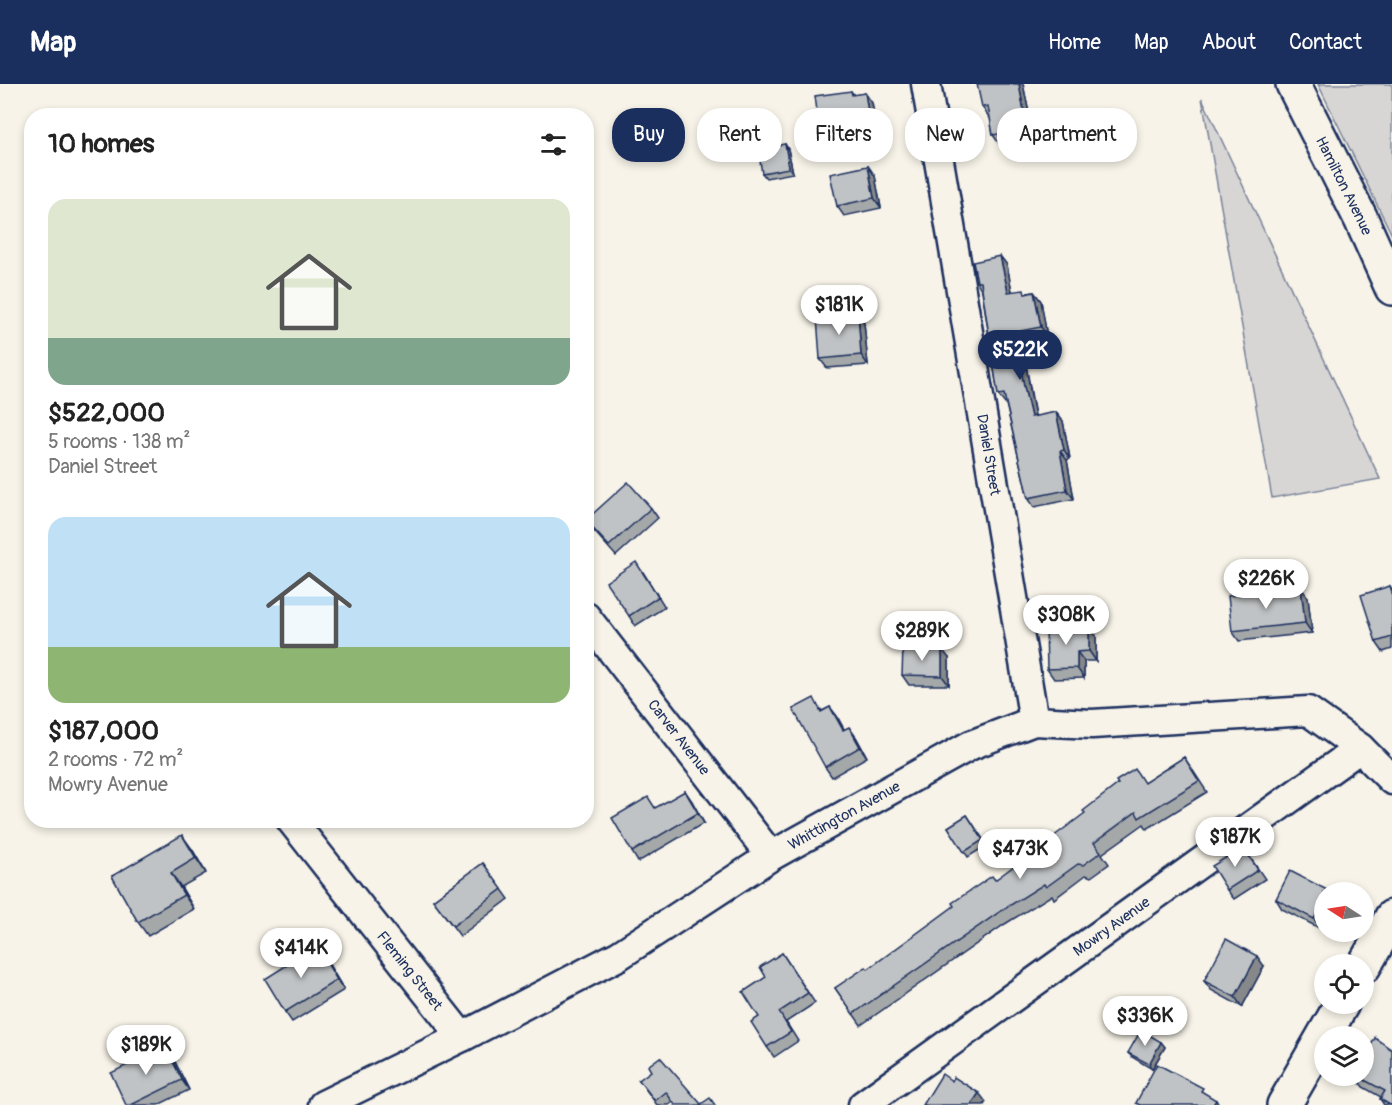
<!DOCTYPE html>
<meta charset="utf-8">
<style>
:root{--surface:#fff;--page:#f6f6f6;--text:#222;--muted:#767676;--accent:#1b2f5e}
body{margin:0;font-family:Pangolin,sans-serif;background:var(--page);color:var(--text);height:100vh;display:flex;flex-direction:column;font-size:22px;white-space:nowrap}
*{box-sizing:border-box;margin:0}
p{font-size:20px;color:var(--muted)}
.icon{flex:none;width:33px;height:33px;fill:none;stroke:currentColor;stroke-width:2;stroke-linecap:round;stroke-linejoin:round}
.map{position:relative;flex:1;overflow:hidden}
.sheet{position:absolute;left:24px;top:24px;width:570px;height:720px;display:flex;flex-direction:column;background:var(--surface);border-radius:24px;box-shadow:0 3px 9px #0003}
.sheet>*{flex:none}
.top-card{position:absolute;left:612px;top:24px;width:570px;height:54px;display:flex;gap:12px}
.needle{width:39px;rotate:282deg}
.buttons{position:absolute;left:1314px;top:798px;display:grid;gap:12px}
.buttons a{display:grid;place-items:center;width:60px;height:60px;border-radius:50%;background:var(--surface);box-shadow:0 3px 9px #0003;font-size:30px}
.price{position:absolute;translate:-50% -51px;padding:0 14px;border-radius:21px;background:#fff;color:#222;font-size:20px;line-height:39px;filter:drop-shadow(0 2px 3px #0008)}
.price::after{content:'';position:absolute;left:50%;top:36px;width:18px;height:14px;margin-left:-9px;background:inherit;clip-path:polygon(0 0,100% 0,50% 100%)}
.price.on{background:var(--accent);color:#fff}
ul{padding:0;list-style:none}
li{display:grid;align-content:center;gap:12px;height:318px;padding:0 24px}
li span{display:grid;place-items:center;height:186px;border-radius:18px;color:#555}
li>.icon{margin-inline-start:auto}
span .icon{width:108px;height:108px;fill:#fffc;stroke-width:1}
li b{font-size:26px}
h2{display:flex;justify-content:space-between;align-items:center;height:72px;padding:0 24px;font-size:26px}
.tag{padding:0 21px;border-radius:24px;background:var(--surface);box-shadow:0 3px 9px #0003;font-size:21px;line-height:54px}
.tag.on{background:var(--accent);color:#fff}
header{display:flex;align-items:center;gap:36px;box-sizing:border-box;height:84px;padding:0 30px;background:var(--accent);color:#fff}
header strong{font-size:28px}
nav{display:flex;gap:33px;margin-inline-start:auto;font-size:21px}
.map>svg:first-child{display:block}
</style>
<header>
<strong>Map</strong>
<nav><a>Home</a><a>Map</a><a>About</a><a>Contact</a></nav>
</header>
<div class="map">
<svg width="1392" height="1021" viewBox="0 0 1392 1021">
<rect width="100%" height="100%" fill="#f7f3e8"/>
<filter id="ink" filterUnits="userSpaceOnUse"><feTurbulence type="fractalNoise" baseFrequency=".0167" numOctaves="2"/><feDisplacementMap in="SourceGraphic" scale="12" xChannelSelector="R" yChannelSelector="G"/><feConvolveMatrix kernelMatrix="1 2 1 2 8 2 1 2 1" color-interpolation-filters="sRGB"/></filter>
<g filter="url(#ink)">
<g fill="#d7d6d4" stroke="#798299" stroke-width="1.5">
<path d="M 1318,0 L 1392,0 L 1392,151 Z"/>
<path d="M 1202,14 L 1380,395 L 1272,414 Z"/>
</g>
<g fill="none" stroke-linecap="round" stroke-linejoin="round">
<defs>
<g id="minor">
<path id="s1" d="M 926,0 L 1034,637"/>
<path id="s2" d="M 586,533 L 771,772"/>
<path id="s3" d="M 291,736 L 462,953"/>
<path id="s4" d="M 323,1021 L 462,953 L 618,872 L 771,772 L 971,661 L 1034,637 L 1092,640 L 1308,627 L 1360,664 L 1392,696"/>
<path id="s5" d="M 863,1021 L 1360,664"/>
</g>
<g id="tertiary">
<path d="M 1364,882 L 1392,833"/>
<path d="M 1284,1021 L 1342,920"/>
</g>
<g id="secondary">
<path id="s6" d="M 1293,0 L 1361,135 L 1392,204"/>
</g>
</defs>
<use href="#minor" stroke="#1b2f5e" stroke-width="33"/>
<use href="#tertiary" stroke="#1b2f5e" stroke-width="38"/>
<use href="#secondary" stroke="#1b2f5e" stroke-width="38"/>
<use href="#minor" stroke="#f7f3e8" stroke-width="28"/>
<use href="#tertiary" stroke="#f7f3e8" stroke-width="33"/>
<use href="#secondary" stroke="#f7f3e8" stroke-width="33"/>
</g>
<g fill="#a5a8a9" stroke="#1b2f5e" stroke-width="1.5">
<path d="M 1023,0 L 1034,54 L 1000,61 L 993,51 L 990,33 L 989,33 L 982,23 Z"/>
<path d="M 851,7 L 854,11 L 865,9 L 872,19 L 877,51 L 819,60 L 812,50 L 817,27 Z"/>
<path d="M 785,60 L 788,65 L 793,89 L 766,94 L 762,89 Z"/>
<path d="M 868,82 L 875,92 L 881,124 L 844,132 L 837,122 Z"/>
<path d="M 1000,172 L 1007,181 L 1012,208 L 1027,209 L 1034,208 L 1041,217 L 1047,253 L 1022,257 L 1035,332 L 1063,337 L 1070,375 L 1067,376 L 1074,415 L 1034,423 L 1028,414 L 1006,320 L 1005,320 L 998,311 L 982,207 L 977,198 Z"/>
<path d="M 858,230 L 864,239 L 868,281 L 827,284 L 820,275 Z"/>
<path d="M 651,424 L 658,434 L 616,472 L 593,446 L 586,438 Z"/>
<path d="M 643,488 L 665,523 L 635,542 L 629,532 Z"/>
<path d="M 1390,502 L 1392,505 L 1392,565 L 1383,568 L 1376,558 Z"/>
<path d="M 1308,513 L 1312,549 L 1239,557 L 1232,547 Z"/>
<path d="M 1096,552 L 1096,577 L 1084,577 L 1084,594 L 1054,595 L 1047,585 Z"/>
<path d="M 949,574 L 949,601 L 909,601 L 902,591 Z"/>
<path d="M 830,623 L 844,646 L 856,653 L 867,673 L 832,693 L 825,683 L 820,624 L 822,627 Z"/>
<path d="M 1184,673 L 1207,708 L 1147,745 L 1144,740 L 1102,770 L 1109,780 L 1091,793 L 1086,791 L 1054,815 L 1052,811 L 1005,840 L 861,941 L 835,904 L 868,885 L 995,796 Z"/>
<path d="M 685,707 L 704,739 L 638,778 L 632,768 L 656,724 Z"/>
<path d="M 967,731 L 987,761 L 968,773 L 948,743 Z"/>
<path d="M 1243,763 L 1265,795 L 1234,815 L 1227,806 Z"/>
<path d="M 192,765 L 206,789 L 181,803 L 194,825 L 148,852 L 138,838 L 112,792 Z"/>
<path d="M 483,779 L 509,815 L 460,852 L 433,816 Z"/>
<path d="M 1329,807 L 1330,808 L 1324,808 L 1324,838 L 1321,845 L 1282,825 L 1276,815 Z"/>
<path d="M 317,862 L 344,906 L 292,938 L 285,928 Z"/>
<path d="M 782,869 L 815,919 L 786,938 L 798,957 L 774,973 L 767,963 L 759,933 L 766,893 Z"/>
<path d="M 1264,882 L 1242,923 L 1211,906 L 1204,897 Z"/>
<path d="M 1375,954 L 1392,1021 L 1384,1021 L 1380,1015 L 1381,1013 L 1363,1003 L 1355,992 L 1364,992 Z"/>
<path d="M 1161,958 L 1165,963 L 1152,985 L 1132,973 L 1128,969 Z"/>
<path d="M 165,962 L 172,972 L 189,1006 L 158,1021 L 126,1021 Z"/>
<path d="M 639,996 L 701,1020 L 673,1018 L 669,1021 L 657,1021 Z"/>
</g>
<g fill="#86888a" stroke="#1b2f5e" stroke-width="1.5">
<path d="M 1019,0 L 1023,0 L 1034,54 L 1027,45 Z"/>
<path d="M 865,9 L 872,19 L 877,51 L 870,41 Z"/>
<path d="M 785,60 L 788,65 L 793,89 L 789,84 Z"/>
<path d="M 868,82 L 875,92 L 881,124 L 874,114 Z"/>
<path d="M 1000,172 L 1007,181 L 1014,218 L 1008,208 Z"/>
<path d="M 1034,208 L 1041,217 L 1047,253 L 1041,243 Z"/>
<path d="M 858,230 L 864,239 L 868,281 L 861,271 Z"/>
<path d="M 1015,248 L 1022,257 L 1031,312 L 1037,342 L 1031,333 L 1024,303 Z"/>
<path d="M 1056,328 L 1063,337 L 1070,375 L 1064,366 Z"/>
<path d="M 1060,367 L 1067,376 L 1074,415 L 1067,406 Z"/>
<path d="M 1301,504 L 1308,513 L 1312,549 L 1305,539 Z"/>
<path d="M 1089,542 L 1096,552 L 1096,577 L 1089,567 Z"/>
<path d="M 942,565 L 949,574 L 949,601 L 942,592 Z"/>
<path d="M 1077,568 L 1084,577 L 1084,594 L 1077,584 Z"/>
<path d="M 830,623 L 837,632 L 850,656 L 843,646 Z"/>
<path d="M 849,643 L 856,653 L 867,673 L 860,663 Z"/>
<path d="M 685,707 L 692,717 L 704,739 L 698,729 Z"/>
<path d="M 182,751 L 192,765 L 206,789 L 196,774 Z"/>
<path d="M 171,789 L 181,803 L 194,825 L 184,811 Z"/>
<path d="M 1324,816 L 1324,838 L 1321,845 L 1314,835 Z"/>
<path d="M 317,862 L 324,872 L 344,906 L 337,896 Z"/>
<path d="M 1257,872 L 1264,882 L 1242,923 L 1235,913 Z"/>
<path d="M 1161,958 L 1165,963 L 1152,985 L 1149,980 Z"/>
<path d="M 165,962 L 172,972 L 189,1006 L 182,996 Z"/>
<path d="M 979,1009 L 986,1018 L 984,1021 L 971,1021 Z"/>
<path d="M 1216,1016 L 1219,1021 L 1213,1021 Z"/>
</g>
<g fill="#c0c3c5" stroke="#1b2f5e" stroke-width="1.5">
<path d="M 977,0 L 1019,0 L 1027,45 L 993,51 L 988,22 L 982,23 Z"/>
<path d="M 851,7 L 852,11 L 865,9 L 870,41 L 812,50 L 809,29 L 817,27 L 815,12 Z"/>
<path d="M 785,60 L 789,84 L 762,89 L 758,65 Z"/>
<path d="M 868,82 L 874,114 L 837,122 L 830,90 Z"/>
<path d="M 1000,172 L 1008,208 L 1024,206 L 1025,210 L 1034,208 L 1041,243 L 1015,248 L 1024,303 L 1031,333 L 1056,328 L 1064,366 L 1060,367 L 1067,406 L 1028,414 L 1004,310 L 998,311 L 981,198 L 977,198 L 973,178 Z"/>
<path d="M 858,230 L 861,271 L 820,275 L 817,233 Z"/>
<path d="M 628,398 L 651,424 L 609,462 L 586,437 L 586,436 Z"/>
<path d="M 636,478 L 658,513 L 629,532 L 606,498 Z"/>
<path d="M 1390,502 L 1392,508 L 1392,553 L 1376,558 L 1361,511 Z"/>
<path d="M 1301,504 L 1305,539 L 1232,547 L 1228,512 Z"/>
<path d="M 1089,542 L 1089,567 L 1077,568 L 1077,584 L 1047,585 L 1046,543 Z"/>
<path d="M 903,564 L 942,565 L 942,592 L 902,591 Z"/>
<path d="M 814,614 L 821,628 L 830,623 L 843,646 L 849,643 L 860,663 L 825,683 L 793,625 Z"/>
<path d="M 1184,673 L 1199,697 L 1139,734 L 1136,728 L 1094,759 L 1101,768 L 1083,781 L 1078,780 L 1046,803 L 1044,800 L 998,829 L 853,930 L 835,904 L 866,883 L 868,885 L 954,822 L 952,819 L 992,792 L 995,796 L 1085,729 L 1083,727 L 1118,700 L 1116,697 L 1135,685 L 1144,699 Z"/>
<path d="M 685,707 L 698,729 L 632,768 L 612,734 L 648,713 L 655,724 Z"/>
<path d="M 967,731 L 983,756 L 964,768 L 948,743 Z"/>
<path d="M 182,751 L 196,774 L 171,789 L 184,811 L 138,838 L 112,792 Z"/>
<path d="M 1243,763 L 1258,786 L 1227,806 L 1212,782 Z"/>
<path d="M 483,779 L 502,805 L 453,842 L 433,816 Z"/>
<path d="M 1290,787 L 1329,807 L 1328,808 L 1324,808 L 1324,816 L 1314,835 L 1276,815 Z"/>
<path d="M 1226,855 L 1257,872 L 1235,913 L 1204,897 Z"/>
<path d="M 317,862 L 337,896 L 285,928 L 265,895 Z"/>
<path d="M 782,869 L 808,909 L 779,928 L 791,948 L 767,963 L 751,938 L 759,933 L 743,908 L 766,893 L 760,883 Z"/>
<path d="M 1141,946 L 1161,958 L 1149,980 L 1128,969 Z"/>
<path d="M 1375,954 L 1392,966 L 1392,1021 L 1390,1021 L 1380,1015 L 1385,1007 L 1357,992 L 1364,992 L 1364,973 Z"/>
<path d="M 165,962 L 182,996 L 131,1021 L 126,1021 L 111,989 Z"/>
<path d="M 660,973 L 701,1020 L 710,1014 L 715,1021 L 675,1021 L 666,1008 L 655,1017 L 639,996 L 651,987 L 648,982 Z"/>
<path d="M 1157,980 L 1203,1004 L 1201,1007 L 1216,1016 L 1213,1021 L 1140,1021 L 1136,1019 Z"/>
<path d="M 942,990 L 952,997 L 954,993 L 979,1009 L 971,1021 L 923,1021 Z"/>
</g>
</g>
<g text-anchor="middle" stroke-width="5" stroke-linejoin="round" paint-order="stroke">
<g font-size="15" fill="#1b2f5e" stroke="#f7f3e8">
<text dy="5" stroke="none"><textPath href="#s6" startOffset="114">Hamilton Avenue</textPath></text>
<text dy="5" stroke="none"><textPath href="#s1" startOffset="376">Daniel Street</textPath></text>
<text dy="5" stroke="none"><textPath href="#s2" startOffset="152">Carver Avenue</textPath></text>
<text dy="5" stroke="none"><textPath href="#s4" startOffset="597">Whittington Avenue</textPath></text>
<text dy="5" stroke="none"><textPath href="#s5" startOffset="306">Mowry Avenue</textPath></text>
<text dy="5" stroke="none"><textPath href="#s3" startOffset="192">Fleming Street</textPath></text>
</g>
</g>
</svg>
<div class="buttons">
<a><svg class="needle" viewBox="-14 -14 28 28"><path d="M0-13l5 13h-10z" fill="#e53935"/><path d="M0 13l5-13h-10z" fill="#767676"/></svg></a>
<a><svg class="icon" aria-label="locate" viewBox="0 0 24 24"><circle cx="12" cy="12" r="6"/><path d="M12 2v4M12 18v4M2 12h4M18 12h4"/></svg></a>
<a><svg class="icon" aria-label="layers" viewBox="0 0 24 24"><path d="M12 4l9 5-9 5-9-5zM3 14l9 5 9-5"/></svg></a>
</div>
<b class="price" style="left:839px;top:252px">$181K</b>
<b class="price on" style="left:1020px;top:297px">$522K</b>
<b class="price" style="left:1266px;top:526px">$226K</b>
<b class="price" style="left:1066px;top:562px">$308K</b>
<b class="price" style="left:922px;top:578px">$289K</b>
<b class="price" style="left:1235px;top:784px">$187K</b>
<b class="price" style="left:1020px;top:796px">$473K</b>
<b class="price" style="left:301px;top:895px">$414K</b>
<b class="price" style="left:1145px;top:963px">$336K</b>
<b class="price" style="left:146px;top:992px">$189K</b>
<div class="top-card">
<a class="tag on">Buy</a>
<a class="tag">Rent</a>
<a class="tag">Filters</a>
<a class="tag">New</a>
<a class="tag">Apartment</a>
</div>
<section class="sheet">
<h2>10 homes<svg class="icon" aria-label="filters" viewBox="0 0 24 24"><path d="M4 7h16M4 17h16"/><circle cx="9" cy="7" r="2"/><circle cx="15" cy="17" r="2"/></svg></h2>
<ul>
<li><span style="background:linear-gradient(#dfe7d0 75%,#7fa58c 0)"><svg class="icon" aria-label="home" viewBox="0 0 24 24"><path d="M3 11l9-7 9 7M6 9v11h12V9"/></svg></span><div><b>$522,000</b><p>5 rooms · 138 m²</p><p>Daniel Street</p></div></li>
<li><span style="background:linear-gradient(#bfe0f5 70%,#8fb573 0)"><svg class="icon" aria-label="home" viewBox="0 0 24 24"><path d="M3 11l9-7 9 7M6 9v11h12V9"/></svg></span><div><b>$187,000</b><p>2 rooms · 72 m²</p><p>Mowry Avenue</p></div></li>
</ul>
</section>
</div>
